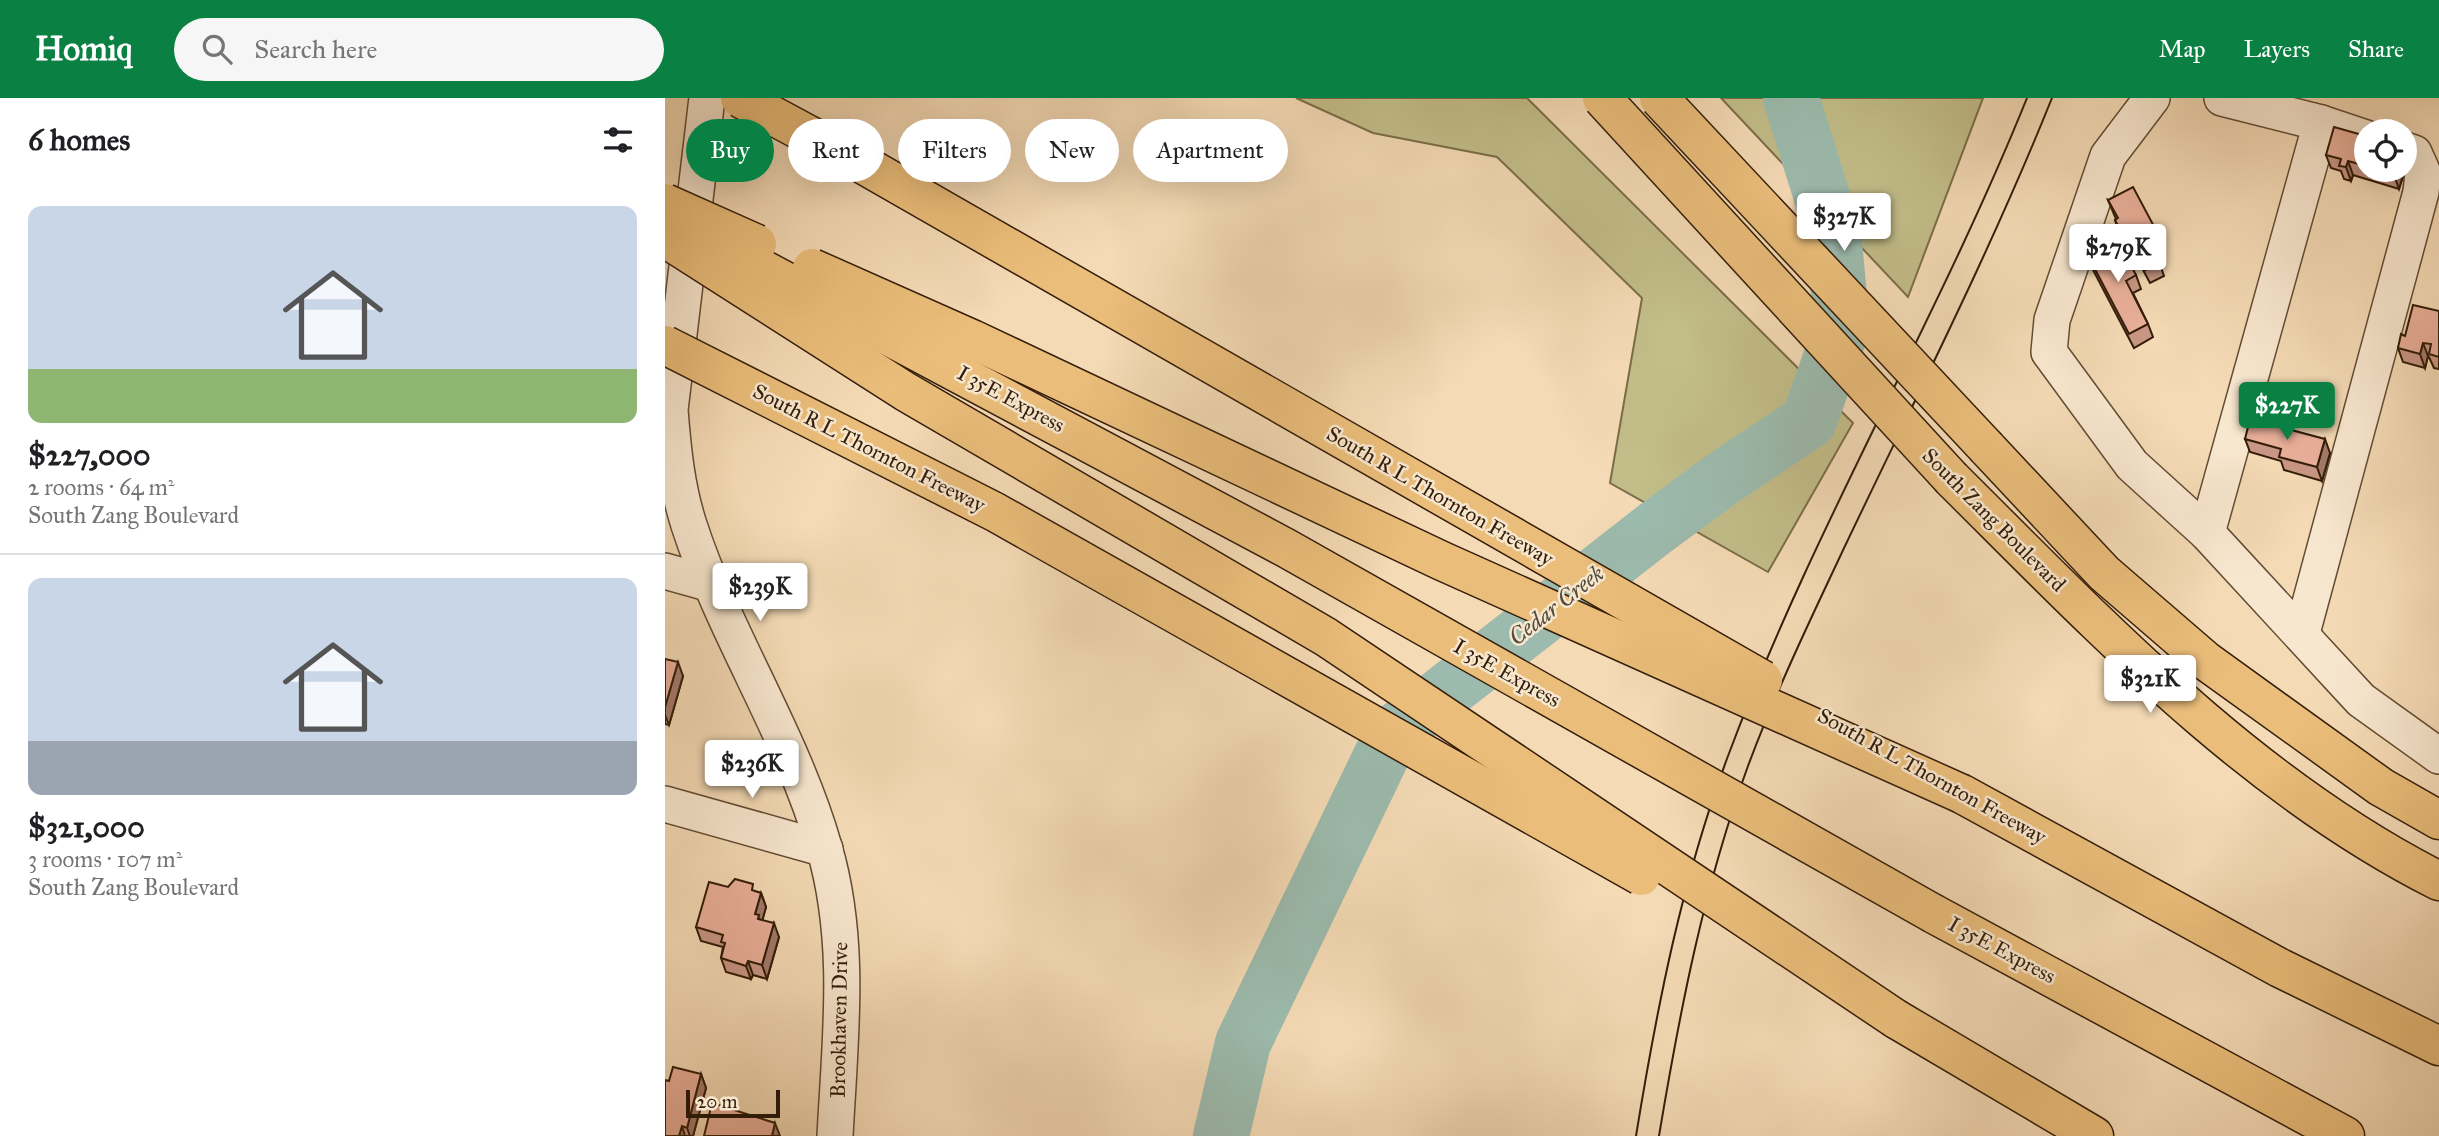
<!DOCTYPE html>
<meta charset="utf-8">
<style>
:root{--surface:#fff;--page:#f6f6f6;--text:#202124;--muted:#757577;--line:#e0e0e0;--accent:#0b8043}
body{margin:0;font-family:"IM FELL Great Primer",serif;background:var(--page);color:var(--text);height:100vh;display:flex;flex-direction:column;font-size:26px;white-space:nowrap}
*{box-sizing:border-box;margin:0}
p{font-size:23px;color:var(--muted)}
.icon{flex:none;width:38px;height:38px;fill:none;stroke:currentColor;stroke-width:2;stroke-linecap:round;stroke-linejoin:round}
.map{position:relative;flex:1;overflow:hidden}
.panel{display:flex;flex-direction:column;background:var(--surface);width:665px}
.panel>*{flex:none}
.hud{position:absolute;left:21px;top:21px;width:665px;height:63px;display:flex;gap:14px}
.tools{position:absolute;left:1689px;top:21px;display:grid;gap:14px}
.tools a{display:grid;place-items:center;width:63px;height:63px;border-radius:50%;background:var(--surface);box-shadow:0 7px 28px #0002;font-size:35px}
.scale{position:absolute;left:21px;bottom:18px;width:94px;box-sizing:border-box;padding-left:7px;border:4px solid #331d09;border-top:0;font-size:19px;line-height:24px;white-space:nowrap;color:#331d09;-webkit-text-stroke:5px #f8e7cf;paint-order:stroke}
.price{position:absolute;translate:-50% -60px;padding:0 16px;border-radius:7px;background:#fff;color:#222;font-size:23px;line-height:46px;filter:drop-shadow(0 2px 4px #0008)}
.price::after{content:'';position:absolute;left:50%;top:42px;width:21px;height:16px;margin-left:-10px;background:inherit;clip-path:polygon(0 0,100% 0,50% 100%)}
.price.current{background:var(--accent);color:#fff}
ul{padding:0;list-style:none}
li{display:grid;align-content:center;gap:14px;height:371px;padding:0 28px}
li+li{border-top:2px solid var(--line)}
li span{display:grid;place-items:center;height:217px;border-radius:14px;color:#555}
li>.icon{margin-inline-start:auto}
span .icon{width:126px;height:126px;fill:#fffc;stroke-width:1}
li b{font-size:30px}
h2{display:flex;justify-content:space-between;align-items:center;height:84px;padding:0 28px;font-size:30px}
.chip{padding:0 24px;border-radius:32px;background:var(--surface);box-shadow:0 7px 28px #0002;font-size:24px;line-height:63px}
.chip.current{background:var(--accent);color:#fff}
header{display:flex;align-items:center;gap:42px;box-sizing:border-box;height:98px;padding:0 35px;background:var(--accent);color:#fff}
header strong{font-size:33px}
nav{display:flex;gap:38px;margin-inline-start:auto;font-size:24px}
.search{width:490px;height:63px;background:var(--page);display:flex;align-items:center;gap:18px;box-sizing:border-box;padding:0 24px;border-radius:38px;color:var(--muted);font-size:26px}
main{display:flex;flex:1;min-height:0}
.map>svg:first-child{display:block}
</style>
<header>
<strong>Homiq</strong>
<div class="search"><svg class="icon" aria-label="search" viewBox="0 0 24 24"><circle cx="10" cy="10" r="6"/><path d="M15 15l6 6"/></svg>Search here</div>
<nav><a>Map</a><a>Layers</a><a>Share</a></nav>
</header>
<main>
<section class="panel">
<h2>6 homes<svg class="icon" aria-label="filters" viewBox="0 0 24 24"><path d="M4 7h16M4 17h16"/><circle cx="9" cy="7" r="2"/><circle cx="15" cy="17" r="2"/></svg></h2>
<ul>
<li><span style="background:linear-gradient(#c9d6e8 75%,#8fb573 0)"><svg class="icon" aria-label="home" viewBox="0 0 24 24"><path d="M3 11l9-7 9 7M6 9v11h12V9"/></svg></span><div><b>$227,000</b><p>2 rooms · 64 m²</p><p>South Zang Boulevard</p></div></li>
<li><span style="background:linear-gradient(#c9d6e8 75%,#9aa5b1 0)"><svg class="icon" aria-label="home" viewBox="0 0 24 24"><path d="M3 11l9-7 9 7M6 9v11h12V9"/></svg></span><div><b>$321,000</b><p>3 rooms · 107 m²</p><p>South Zang Boulevard</p></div></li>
</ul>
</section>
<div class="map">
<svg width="1774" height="1038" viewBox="0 0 1774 1038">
<rect width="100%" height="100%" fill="#f4dab5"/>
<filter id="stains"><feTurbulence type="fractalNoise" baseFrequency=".00286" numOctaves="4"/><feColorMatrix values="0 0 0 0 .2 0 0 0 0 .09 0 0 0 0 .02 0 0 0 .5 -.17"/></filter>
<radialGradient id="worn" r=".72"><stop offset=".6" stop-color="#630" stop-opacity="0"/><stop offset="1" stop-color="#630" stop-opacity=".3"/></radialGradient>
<g fill="#c2bd89" stroke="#7a6d49" stroke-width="2">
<path d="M 631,0 L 862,0 L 1188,325 L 1103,474 L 945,385 L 977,200 L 832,59 L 708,35 Z"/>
<path d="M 1056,0 L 1318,0 L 1243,199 Z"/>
</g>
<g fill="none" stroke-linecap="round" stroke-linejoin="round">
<path stroke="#9cbbae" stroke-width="56" d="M 556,1038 L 578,945 L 727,636 L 988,432 L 1057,381 L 1144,323 L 1177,229 L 1168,134 L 1126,0"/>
<defs>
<g id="minor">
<path d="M 42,0 L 5,312 C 8,351 12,390 24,427 C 60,538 127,637 159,749 C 187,844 175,941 170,1038"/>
<path d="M 1487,0 L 1443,58 L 1387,222 L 1384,254 L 1467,367 L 1542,435"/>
<path d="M 1557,0 L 1656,25"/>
<path d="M 1701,40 L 1656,25 L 1542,435 L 1696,602 L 1774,658"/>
<path d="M 0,473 L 46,486"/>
<path d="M 1637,535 L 1756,94 L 1758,75 L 1749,55 L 1740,52"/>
<path d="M 0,706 L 160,751"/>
</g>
<g id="major">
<path d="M 1322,350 L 1439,475 L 1541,563 L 1716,689 L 1774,722"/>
<path d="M 1287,381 C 1436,529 1584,687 1774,783"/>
</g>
<g id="highway">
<path d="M 1297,696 L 1615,870 L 1774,948"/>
<path d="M 1269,816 L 1680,1038"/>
<path d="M 1231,921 L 1429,1038"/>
</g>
</defs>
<use href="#minor" stroke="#634c34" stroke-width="38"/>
<use href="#major" stroke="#331d09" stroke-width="41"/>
<use href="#highway" stroke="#331d09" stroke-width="41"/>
<use href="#minor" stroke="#f8e7cf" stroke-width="35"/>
<use href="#major" stroke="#eabd7a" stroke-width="38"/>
<use href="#highway" stroke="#eabd7a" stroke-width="38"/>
<g stroke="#331d09" stroke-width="2">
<path d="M 971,1038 C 992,909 1017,781 1063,658 C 1147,432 1272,223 1362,0"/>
<path d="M 994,1038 C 1015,912 1039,788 1083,668 C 1111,593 1146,520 1180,448 C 1251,299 1326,152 1387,0"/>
</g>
<defs>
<g id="major-bridge">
<path d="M 937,0 L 1287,381"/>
<path d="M 994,0 L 1322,350"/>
</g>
<g id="highway-bridge">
<path d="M 75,0 L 194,64 L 1098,582"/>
<path d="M 0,105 L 92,146"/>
<path d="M 0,140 L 241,294 L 661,539 L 1231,921"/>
<path d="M 56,149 L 621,450 L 1269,816"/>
<path d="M 147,170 L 307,241 L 777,463 L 1297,696"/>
<path d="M 0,247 L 330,414 L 976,778"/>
</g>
</defs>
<use href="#major-bridge" stroke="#331d09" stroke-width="41" stroke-linecap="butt"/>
<use href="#highway-bridge" stroke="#331d09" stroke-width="41" stroke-linecap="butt"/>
<use href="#major-bridge" stroke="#eabd7a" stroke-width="38"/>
<use href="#highway-bridge" stroke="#eabd7a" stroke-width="38"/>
</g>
<g fill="#c89684" stroke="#331d09" stroke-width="2">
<path d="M 1701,38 L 1701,72 L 1740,72 L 1740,70 L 1740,71 L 1734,91 L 1688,77 L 1686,83 L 1679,81 L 1676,73 L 1666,70 L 1661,57 Z"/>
<path d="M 1443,102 L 1492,134 L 1497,148 L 1488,152 L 1494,164 L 1499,178 L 1485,185 L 1462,142 L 1459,144 L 1455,136 L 1450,122 L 1451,121 Z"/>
<path d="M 1444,152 L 1471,177 L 1476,191 L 1468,195 L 1483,226 L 1488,239 L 1469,250 L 1426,168 L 1421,154 Z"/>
<path d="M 1774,213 L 1774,271 L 1769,270 L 1764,259 L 1763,258 L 1760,270 L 1738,264 L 1733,250 L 1740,238 Z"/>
<path d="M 1580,341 L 1665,355 L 1657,383 L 1619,372 L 1616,363 L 1585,354 Z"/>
<path d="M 0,561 L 18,578 L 4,627 L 0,626 Z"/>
<path d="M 63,789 L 96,795 L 101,809 L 97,822 L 114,839 L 102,881 L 88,877 L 86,881 L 61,874 L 56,860 L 58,849 L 36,843 L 31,829 Z"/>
<path d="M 36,976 L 41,990 L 28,1038 L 0,1038 L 4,983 Z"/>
</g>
<g fill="#a37a6b" stroke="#331d09" stroke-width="2">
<path d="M 1683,63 L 1688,77 L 1686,83 L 1681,69 Z"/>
<path d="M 1740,70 L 1740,71 L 1734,91 L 1729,77 L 1731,72 L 1740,72 Z"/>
<path d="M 1758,245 L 1763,258 L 1760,270 L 1755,256 Z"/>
<path d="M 1660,341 L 1665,355 L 1657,383 L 1652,369 Z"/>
<path d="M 13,564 L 18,578 L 4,627 L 0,617 L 0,609 Z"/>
<path d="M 96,795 L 101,809 L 97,824 L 90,816 Z"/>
<path d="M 109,825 L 114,839 L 102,881 L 97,867 Z"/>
<path d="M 83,863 L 88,877 L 86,881 L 81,868 Z"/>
<path d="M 36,976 L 41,990 L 28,1038 L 25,1038 L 22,1030 Z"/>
<path d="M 110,1025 L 115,1038 L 107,1038 Z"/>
<path d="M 17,1028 L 20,1038 L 14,1038 Z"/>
</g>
<g fill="#e9af99" stroke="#331d09" stroke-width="2">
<path d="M 1669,29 L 1701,38 L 1701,68 L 1683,63 L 1681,69 L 1674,68 L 1676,61 L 1661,57 Z"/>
<path d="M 1712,72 L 1731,72 L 1729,77 Z"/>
<path d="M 1468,89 L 1492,134 L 1481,140 L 1494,164 L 1480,172 L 1457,129 L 1454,130 L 1450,122 L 1453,120 L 1443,102 Z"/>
<path d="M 1440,145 L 1444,152 L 1455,147 L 1471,177 L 1461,183 L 1483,226 L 1464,236 L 1421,154 Z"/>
<path d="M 1748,207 L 1774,213 L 1774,259 L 1764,256 L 1766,246 L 1758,245 L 1755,256 L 1733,250 L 1736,236 L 1740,238 Z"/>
<path d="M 1585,321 L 1660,341 L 1652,369 L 1614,359 L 1616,351 L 1580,341 Z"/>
<path d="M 0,561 L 13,564 L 0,609 Z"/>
<path d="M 70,781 L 88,786 L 87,792 L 96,795 L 90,816 L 94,817 L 93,821 L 109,825 L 97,867 L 83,863 L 81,868 L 56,860 L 60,845 L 56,844 L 58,837 L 31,829 L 44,784 L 63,789 Z"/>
<path d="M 8,969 L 36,976 L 22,1030 L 17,1028 L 14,1038 L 0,1038 L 0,982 L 4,983 Z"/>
<path d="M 47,1005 L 110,1025 L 107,1038 L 39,1038 Z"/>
</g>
<g text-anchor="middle" stroke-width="5" stroke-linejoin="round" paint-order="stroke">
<g font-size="21" fill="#331d09" stroke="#f8e7cf">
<text transform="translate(346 301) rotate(28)" y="7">I 35E Express</text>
<text transform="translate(204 350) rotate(27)" y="7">South R L Thornton Freeway</text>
<text transform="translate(775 398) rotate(30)" y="7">South R L Thornton Freeway</text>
<text transform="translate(1329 422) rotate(45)" y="7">South Zang Boulevard</text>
<text transform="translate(842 575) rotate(29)" y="7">I 35E Express</text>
<text transform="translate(1267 678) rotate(29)" y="7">South R L Thornton Freeway</text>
<text transform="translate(1337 852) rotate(28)" y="7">I 35E Express</text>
<text transform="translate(174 922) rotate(-89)" y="7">Brookhaven Drive</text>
</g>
<g font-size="23" font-style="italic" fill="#524c3b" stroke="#f8e7cf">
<text transform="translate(891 507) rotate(-38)" y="8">Cedar Creek</text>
</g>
</g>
<rect width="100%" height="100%" filter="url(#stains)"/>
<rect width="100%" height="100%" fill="url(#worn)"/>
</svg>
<div class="tools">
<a><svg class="icon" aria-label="locate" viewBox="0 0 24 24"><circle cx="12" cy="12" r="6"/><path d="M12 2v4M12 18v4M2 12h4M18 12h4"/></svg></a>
</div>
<div class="scale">20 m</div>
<b class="price" style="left:1179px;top:155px">$327K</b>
<b class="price" style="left:1453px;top:186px">$279K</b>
<b class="price current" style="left:1622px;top:344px">$227K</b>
<b class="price" style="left:95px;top:525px">$239K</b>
<b class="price" style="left:1485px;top:617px">$321K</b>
<b class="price" style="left:87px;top:702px">$236K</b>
<div class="hud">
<a class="chip current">Buy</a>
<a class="chip">Rent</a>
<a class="chip">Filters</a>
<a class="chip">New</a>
<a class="chip">Apartment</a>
</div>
</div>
</main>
